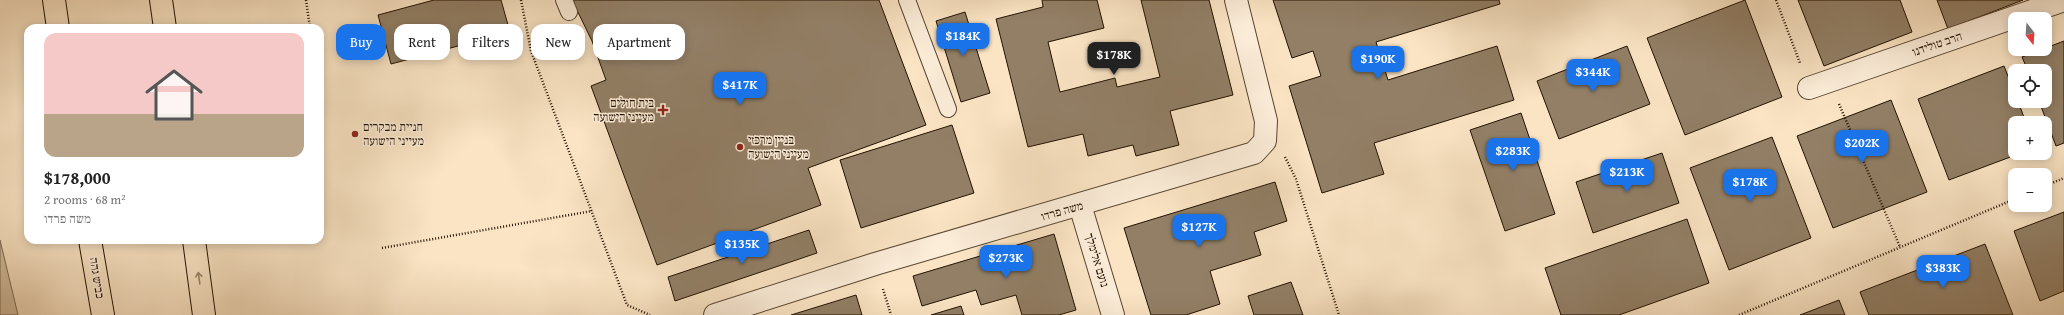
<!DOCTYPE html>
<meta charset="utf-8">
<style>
:root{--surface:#fff;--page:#f6f6f6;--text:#222;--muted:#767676;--line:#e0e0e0;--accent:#1a73e8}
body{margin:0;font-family:"Gentium Book Plus","Frank Ruhl Libre",serif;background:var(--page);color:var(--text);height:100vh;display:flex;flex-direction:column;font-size:15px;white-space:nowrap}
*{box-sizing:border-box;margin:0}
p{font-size:13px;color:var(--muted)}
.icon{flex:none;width:22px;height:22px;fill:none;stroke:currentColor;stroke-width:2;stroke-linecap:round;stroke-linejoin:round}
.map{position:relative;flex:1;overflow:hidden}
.drawer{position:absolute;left:24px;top:24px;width:300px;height:220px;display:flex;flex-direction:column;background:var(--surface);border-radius:12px;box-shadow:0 2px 10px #0003}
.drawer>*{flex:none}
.banner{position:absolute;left:336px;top:24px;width:380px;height:36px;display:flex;gap:8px}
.needle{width:26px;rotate:163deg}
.buttons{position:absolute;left:2008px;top:12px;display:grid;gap:8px}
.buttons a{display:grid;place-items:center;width:44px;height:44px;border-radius:8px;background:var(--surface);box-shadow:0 2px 10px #0003;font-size:20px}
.price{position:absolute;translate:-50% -34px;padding:0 9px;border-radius:8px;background:var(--accent);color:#fff;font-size:13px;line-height:26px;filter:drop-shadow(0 1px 2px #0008)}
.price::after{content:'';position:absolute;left:50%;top:24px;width:12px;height:9px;margin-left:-6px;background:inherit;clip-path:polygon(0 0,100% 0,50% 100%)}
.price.selected{background:#222;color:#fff}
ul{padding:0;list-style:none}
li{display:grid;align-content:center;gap:8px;height:212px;padding:0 20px}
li+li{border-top:1px solid var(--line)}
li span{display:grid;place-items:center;height:124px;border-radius:12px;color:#555}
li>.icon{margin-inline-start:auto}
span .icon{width:72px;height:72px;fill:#fffc;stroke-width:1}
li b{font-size:17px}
.chip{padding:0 14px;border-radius:12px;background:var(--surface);box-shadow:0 2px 10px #0003;font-size:14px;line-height:36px}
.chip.selected{background:var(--accent);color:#fff}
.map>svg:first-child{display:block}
</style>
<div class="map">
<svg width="2064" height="315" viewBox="0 0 2064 315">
<rect width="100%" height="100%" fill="#fae4c4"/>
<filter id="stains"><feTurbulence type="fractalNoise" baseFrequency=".005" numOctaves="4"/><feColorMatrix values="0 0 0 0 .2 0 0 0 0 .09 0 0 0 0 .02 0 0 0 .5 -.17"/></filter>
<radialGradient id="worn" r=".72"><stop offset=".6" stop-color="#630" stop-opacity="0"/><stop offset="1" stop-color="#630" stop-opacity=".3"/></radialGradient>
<path fill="#d5c0a3" stroke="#7c6952" d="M 0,240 L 18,315 L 0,315 Z"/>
<g fill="#927f66" stroke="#221200">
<path d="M 434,0 L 501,0 L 510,32 L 391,64 L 378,15 Z"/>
<path d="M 572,0 L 879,0 L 926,125 L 808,168 L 821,205 L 657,265 L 591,86 L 606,80 L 592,41 Z"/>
<path d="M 1042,0 L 1097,0 L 1104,28 L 1048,42 L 1060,92 L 1115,78 L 1117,87 L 1160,77 L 1141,0 L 1209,0 L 1233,95 L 1170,111 L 1179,145 L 1136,156 L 1133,145 L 1088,156 L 1083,134 L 1028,147 L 996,19 L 1043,7 Z"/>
<path d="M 1273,0 L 1499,0 L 1500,4 L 1376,42 L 1388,80 L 1497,46 L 1514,100 L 1374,143 L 1384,174 L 1322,193 L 1289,86 L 1321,76 L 1313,51 L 1292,58 Z"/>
<path d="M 1745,0 L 1782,97 L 1685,135 L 1647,38 Z"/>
<path d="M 1798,0 L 1900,0 L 1912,32 L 1824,66 Z"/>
<path d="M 1937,0 L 2023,0 L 1948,29 Z"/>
<path d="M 965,12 L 990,93 L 961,102 L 936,21 Z"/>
<path d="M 2064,41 L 2064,143 L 2056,146 L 2039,101 L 2045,101 L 2045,71 L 2028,71 L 2022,57 Z"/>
<path d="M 1627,46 L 1650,104 L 1559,139 L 1537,81 Z"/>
<path d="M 2004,66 L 2015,94 L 2015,101 L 2018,101 L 2026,123 L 2015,123 L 2015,153 L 2021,153 L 1949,180 L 1918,99 Z"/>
<path d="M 1891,100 L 1927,192 L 1833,228 L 1797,136 Z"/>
<path d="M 1521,113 L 1555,214 L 1505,231 L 1470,130 Z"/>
<path d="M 952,125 L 974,193 L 861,228 L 840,160 Z"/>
<path d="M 1772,137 L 1811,238 L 1729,270 L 1690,168 Z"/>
<path d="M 1662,153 L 1679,203 L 1593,233 L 1576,182 Z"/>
<path d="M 1275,182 L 1287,221 L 1254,232 L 1261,255 L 1210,271 L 1220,304 L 1186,315 L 1151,315 L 1124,228 Z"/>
<path d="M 2064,212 L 2064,291 L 2040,301 L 2014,231 Z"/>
<path d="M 1687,219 L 1709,283 L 1619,315 L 1561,315 L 1545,268 Z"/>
<path d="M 809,230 L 817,253 L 675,301 L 668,277 Z"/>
<path d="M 1054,234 L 1076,310 L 1059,315 L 1022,315 L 1016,295 L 981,305 L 976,290 L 922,306 L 913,276 Z"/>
<path d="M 1985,244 L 2013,315 L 1869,315 L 1860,292 Z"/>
<path d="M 1291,282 L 1303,315 L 1254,315 L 1248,296 Z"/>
<path d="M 856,295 L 862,315 L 791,315 Z"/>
<path d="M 1839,300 L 1845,315 L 1800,315 Z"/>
<path d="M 961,306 L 964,315 L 931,315 Z"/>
</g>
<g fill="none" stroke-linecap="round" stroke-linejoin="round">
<defs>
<g id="lane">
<path d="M 564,0 L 569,12"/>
<path d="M 907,0 L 948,109"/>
</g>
<g id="street">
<path d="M 1809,88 L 2064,0"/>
<path d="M 1080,205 L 1113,315"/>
<path d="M 715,315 L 875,264 L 1254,153 L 1265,141 L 1266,121 L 1236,0"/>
</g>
<g id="highway">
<path d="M 54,0 L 58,28"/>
<path d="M 161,0 L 165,28"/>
<path d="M 90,240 L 103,315"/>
<path d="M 194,240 L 204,315"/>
</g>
</defs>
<use href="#lane" stroke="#584631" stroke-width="18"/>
<use href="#street" stroke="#584631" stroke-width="24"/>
<use href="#highway" stroke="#221200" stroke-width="24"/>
<g stroke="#221200" stroke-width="2.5" stroke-dasharray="1 2" stroke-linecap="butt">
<path d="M 306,0 L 310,28"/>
<path d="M 521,0 L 531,51 L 627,305 L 650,315"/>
<path d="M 1776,0 L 1800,63"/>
<path d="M 1839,104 L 1900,247"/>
<path d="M 1285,157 L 1296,179 L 1339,315"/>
<path d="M 2045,186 L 2064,178"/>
<path d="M 382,248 L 592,211"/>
<path d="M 883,289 L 891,315"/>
<path d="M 1739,315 L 2015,199"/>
</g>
<use href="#lane" stroke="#fcedd9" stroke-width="16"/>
<use href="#street" stroke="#fcedd9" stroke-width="22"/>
<use href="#highway" stroke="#fae4c4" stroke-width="22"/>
</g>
<defs><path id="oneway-shaft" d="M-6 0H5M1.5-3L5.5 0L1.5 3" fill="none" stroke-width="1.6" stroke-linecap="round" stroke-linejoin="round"/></defs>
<use stroke="#99866c" href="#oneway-shaft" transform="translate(199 278) rotate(-98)"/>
<g fill="#8f2418" stroke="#fcedd9" stroke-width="1.5">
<path d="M661 104h4v4h4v4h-4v4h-4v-4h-4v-4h4z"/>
<circle cx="355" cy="134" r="4"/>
<circle cx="740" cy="147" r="4"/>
</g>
<g text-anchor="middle" stroke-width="3" stroke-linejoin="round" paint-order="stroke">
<g font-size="12" fill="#221200" stroke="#fcedd9">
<text transform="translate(1937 44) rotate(-19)" y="4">הרב טולידנו</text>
<text transform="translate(1062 211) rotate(-16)" y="4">משה פרדו</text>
<text transform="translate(1097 260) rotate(73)" y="4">נועם אלימלך</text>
<text transform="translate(97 278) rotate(81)" y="4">כביש גהה</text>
</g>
<g font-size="12" fill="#221200" stroke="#fcedd9" text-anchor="start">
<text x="654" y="107" text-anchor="end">בית חולים<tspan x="654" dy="14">מעייני הישועה</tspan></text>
<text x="363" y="131">חניית מבקרים<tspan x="363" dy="14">מעייני הישועה</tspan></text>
<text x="748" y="144">בניין מרכזי<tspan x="748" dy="14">מעייני הישועה</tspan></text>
</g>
</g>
<rect width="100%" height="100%" filter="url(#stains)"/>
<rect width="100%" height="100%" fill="url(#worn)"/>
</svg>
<div class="buttons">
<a><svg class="needle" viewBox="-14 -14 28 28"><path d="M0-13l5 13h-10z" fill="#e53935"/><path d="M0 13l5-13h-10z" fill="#767676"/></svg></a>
<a><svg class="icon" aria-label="locate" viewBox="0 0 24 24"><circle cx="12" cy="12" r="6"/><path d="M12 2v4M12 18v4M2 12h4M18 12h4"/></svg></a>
<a>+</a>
<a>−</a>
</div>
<b class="price" style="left:963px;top:57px">$184K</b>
<b class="price selected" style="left:1114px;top:76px">$178K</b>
<b class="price" style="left:1378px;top:80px">$190K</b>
<b class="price" style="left:1593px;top:93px">$344K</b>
<b class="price" style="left:740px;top:106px">$417K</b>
<b class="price" style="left:1862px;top:164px">$202K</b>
<b class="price" style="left:1513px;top:172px">$283K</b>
<b class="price" style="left:1627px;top:193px">$213K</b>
<b class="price" style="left:1750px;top:203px">$178K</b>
<b class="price" style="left:1199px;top:248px">$127K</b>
<b class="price" style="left:742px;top:265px">$135K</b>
<b class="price" style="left:1006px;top:279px">$273K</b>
<b class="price" style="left:1943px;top:289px">$383K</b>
<div class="banner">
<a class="chip selected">Buy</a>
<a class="chip">Rent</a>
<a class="chip">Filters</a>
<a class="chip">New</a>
<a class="chip">Apartment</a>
</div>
<section class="drawer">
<ul>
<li><span style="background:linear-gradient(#f6c9c9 65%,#b9a48a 0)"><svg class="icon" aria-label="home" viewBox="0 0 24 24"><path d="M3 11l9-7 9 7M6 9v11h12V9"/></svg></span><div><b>$178,000</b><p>2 rooms · 68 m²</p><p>משה פרדו</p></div></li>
</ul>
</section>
</div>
